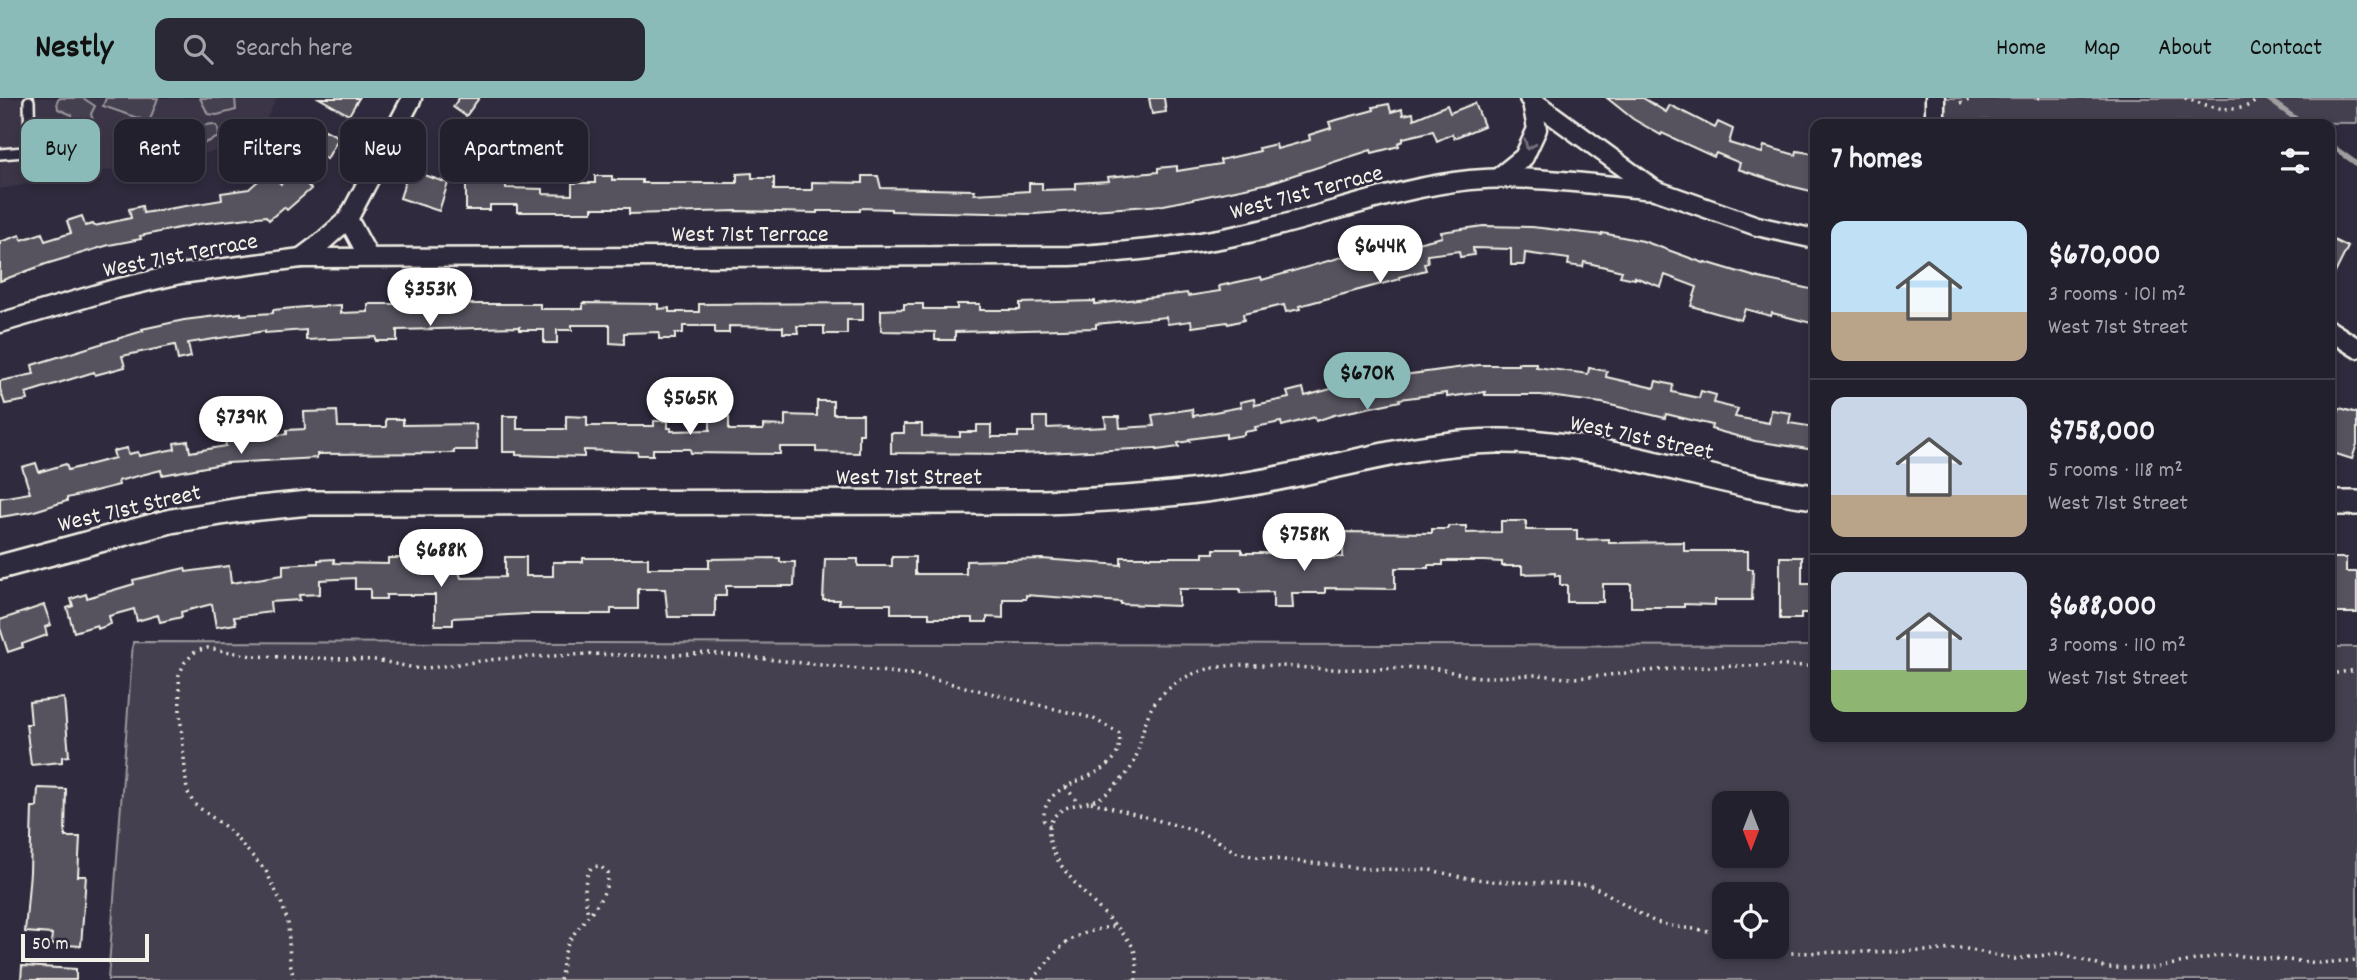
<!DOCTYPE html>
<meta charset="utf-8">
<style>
:root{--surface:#23202e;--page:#2b2836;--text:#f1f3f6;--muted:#a3a3aa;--line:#403e4a;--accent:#8bbbb9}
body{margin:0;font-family:Dekko,sans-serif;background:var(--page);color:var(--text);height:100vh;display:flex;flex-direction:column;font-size:26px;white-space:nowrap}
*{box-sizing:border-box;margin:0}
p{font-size:23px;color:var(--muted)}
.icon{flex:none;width:38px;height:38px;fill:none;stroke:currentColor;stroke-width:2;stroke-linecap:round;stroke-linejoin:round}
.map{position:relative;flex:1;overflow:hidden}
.drawer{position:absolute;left:1810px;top:21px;width:525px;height:623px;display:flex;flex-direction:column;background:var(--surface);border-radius:14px;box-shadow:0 4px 10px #0003,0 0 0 2px var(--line)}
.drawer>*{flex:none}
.guide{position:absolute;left:21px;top:21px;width:665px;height:63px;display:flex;gap:14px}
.needle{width:46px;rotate:180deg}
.buttons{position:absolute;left:1712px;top:693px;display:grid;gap:14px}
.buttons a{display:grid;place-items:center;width:77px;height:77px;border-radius:14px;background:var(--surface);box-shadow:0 4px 10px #0003,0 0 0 2px var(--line);font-size:35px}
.scale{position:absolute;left:21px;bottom:18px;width:128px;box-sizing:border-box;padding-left:7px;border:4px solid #f4f1e8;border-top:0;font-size:19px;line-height:24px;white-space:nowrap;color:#f4f1e8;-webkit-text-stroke:5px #2f2a3d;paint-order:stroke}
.price{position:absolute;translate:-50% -60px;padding:0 16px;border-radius:24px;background:#fff;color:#222;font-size:23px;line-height:46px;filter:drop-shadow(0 2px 4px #0008)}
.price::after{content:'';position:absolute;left:50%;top:42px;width:21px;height:16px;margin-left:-10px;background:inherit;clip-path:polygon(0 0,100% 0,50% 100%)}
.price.current{background:var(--accent);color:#111}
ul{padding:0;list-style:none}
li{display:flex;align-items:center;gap:21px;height:175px;padding:0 21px}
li+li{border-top:2px solid var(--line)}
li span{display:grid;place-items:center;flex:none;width:196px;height:140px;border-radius:14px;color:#555}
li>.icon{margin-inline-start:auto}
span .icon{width:84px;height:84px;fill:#fffc;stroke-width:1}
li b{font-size:30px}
h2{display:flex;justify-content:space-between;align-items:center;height:84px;padding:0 21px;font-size:30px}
.chip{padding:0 24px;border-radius:14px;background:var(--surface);box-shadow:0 4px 10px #0003,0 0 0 2px var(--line);font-size:24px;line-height:63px}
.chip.current{background:var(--accent);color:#111}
header{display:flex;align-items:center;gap:42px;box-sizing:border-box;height:98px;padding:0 35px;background:var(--accent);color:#111}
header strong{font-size:33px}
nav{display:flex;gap:38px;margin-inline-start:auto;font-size:24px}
.search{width:490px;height:63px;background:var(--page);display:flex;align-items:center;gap:18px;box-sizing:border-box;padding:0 24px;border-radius:14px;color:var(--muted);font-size:26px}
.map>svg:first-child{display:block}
</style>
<header>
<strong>Nestly</strong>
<div class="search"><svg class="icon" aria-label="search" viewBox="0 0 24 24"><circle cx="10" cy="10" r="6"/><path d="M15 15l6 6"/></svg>Search here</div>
<nav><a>Home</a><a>Map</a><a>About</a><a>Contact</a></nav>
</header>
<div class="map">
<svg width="2357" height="882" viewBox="0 0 2357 882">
<rect width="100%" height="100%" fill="#2f2a3d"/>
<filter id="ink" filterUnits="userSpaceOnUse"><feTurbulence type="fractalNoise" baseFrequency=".0143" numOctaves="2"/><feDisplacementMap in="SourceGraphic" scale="14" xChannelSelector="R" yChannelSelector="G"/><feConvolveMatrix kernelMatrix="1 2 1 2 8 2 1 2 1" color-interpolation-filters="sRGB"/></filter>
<g filter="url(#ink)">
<path fill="#3b3647" d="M 0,0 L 277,0 L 253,47 L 0,91 Z"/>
<g fill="#454050" stroke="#9c989c" stroke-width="2" fill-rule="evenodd">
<path d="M 60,0 L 83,0 L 95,8 L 91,16 L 95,29 L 91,34 L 79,35 L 74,32 L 72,17 L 58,11 L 57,3 Z"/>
<path d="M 106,0 L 158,0 L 149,24 L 103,8 Z"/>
<path d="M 200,0 L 235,0 L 236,12 L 217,17 L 208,16 Z"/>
<path d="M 1945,0 L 2357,0 L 2357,25 L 1945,22 Z"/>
<path d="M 213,26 L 218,29 L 219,39 L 202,46 L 195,54 L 161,59 L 155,57 L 150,61 L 127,64 L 118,59 L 116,49 L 126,39 Z"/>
<path d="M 133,544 L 1815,548 L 1815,639 L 2329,639 L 2329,549 L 2357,549 L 2357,882 L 108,882 ZM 1724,705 L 1776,705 L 1776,758 L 1724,758 ZM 1724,796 L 1776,796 L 1776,849 L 1724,849 Z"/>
</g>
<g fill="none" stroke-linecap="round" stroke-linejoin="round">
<g stroke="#a19ea0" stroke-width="5">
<path d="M 2267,0 L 2303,26"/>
<path d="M 2329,46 L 2357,66"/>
</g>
</g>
<g fill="#56525f" stroke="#f4f1e8" stroke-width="2">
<path d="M 319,0 L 359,0 L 349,17 Z"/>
<path d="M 459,0 L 479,0 L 466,18 L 453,9 Z"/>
<path d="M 1149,0 L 1164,0 L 1166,14 L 1152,16 Z"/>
<path d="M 1607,0 L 1643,0 L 1666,14 L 1670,7 L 1715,30 L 1718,24 L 1733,31 L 1729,45 L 1762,55 L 1764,48 L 1796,57 L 1797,53 L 1815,56 L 1815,94 L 1790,88 L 1738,71 L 1740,65 L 1716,55 L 1714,59 L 1662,35 L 1661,37 L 1633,21 Z"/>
<path d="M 1475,5 L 1484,28 L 1454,40 L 1452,36 L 1437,43 L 1433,33 L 1403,40 L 1403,43 L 1398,45 L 1399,48 L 1372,55 L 1371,52 L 1269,85 L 1164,107 L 1034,116 L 891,113 L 891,111 L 860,110 L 860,113 L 817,113 L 817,115 L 737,113 L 629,116 L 629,110 L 592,110 L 592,114 L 517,114 L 517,107 L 490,107 L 490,112 L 466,112 L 466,81 L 506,81 L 506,90 L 543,91 L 543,96 L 572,97 L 572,85 L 595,85 L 595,78 L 612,78 L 612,82 L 642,82 L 642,85 L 737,85 L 737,76 L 752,75 L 752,80 L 774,80 L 774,92 L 812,92 L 812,84 L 863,85 L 863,78 L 878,78 L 881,90 L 974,92 L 974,96 L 1029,93 L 1029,85 L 1042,85 L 1042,92 L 1076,91 L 1076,85 L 1109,83 L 1108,79 L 1158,74 L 1158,70 L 1177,68 L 1177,73 L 1221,66 L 1220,62 L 1260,53 L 1259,50 L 1276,46 L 1277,51 L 1310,42 L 1309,37 L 1331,30 L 1329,24 L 1374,12 L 1373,9 L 1389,6 L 1391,14 L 1402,11 L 1403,17 L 1413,15 L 1414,21 L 1447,7 L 1450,15 Z"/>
<path d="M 301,20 L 339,39 L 327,61 L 291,39 Z"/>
<path d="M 411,66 L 426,70 L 424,77 L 448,85 L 439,113 L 400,100 Z"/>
<path d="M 269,73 L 281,86 L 295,73 L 311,91 L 287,112 L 284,109 L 269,122 L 266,118 L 198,126 L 140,138 L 141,141 L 109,147 L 46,166 L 0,183 L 0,144 L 20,137 L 22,142 L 42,135 L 45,143 L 71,135 L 67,123 L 82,118 L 85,128 L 93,126 L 94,128 L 131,120 L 129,111 L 142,108 L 143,115 L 222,102 L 221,95 L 249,91 Z"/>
<path d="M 1483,128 L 1532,129 L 1602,137 L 1602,135 L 1643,143 L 1704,165 L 1705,164 L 1759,180 L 1815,192 L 1815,226 L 1772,215 L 1771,218 L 1745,211 L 1741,222 L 1691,208 L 1697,189 L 1665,177 L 1661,189 L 1635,179 L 1635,181 L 1620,178 L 1622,173 L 1584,164 L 1583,169 L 1568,167 L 1569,161 L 1525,155 L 1524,167 L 1511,167 L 1511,151 L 1473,150 L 1474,157 L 1460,159 L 1459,153 L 1427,157 L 1428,165 L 1424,166 L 1426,172 L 1399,179 L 1400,181 L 1299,208 L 1300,211 L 1286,214 L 1284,207 L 1243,216 L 1244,222 L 1228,226 L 1227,224 L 1192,229 L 1191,223 L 1168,226 L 1166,219 L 1096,226 L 1096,230 L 955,234 L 955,242 L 935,242 L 935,234 L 881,233 L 881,212 L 904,211 L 904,206 L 923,206 L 923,211 L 957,211 L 957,206 L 980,206 L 980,212 L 1020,212 L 1020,205 L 1095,203 L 1095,206 L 1187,195 L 1188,198 L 1220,193 L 1219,188 L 1261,179 L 1262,182 L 1401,142 L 1402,146 L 1413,143 L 1413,146 L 1442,139 L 1441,134 Z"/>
<path d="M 2329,140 L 2348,149 L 2329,187 Z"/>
<path d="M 583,205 L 658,206 L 658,211 L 669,210 L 669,214 L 699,214 L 699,206 L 863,205 L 863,222 L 847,222 L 847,236 L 824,236 L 824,228 L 797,228 L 798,235 L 783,235 L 783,229 L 729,228 L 729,235 L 715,235 L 715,228 L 683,228 L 683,235 L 675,235 L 675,241 L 659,241 L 659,234 L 624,235 L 624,246 L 610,245 L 610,227 L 572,227 L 572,232 L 557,232 L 557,245 L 544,245 L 544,232 L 520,232 L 520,229 L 397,232 L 397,243 L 376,243 L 376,239 L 306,242 L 306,232 L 265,235 L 265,233 L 188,245 L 191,259 L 178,262 L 175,247 L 122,258 L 125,269 L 95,277 L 94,274 L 26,295 L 28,302 L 5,306 L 0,291 L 0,283 L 34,276 L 32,267 L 143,233 L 142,231 L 184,222 L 241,215 L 241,217 L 273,215 L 273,212 L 305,209 L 341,207 L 341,215 L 368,214 L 368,206 L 540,206 L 540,211 L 583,211 Z"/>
<path d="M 1518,265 L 1536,265 L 1536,269 L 1588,276 L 1589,270 L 1607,273 L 1606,279 L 1654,290 L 1656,283 L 1673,287 L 1672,294 L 1699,300 L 1701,293 L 1716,297 L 1714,305 L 1738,311 L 1735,319 L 1769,325 L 1771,312 L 1791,315 L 1789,325 L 1815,329 L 1815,352 L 1755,343 L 1711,331 L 1712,327 L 1666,316 L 1665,320 L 1602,305 L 1541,297 L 1485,297 L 1485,294 L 1447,299 L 1447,295 L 1399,301 L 1400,303 L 1334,317 L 1316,323 L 1315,319 L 1282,328 L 1281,324 L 1255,329 L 1256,332 L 1244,334 L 1244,337 L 1226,340 L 1226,336 L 1189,341 L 1190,343 L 1178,345 L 1179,349 L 1157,352 L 1157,350 L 1019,356 L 891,355 L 891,335 L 904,335 L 904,326 L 922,326 L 922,338 L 960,339 L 960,334 L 977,334 L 977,327 L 991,327 L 991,339 L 1018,339 L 1018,334 L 1034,334 L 1034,319 L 1047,319 L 1047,330 L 1068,329 L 1068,331 L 1106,329 L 1105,319 L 1119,319 L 1120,330 L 1154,328 L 1152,317 L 1192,311 L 1193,318 L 1241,309 L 1240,304 L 1254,301 L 1255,307 L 1289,300 L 1287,294 L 1303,290 L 1305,298 L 1346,287 L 1346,285 L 1388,276 L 1388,279 L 1479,267 L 1518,267 Z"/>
<path d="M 817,303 L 833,303 L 833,316 L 863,316 L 863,336 L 859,336 L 859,355 L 816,354 L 816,349 L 780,349 L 780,356 L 691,355 L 690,351 L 653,351 L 653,357 L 638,357 L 637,354 L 584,352 L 584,359 L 516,357 L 516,354 L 503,354 L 503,318 L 517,318 L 517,331 L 566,331 L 566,318 L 587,319 L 587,328 L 654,328 L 654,323 L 668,323 L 668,330 L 671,330 L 671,333 L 710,332 L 710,319 L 729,319 L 729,332 L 763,332 L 763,327 L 785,328 L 785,317 L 817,318 Z"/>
<path d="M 2340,310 L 2357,315 L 2357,346 L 2352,361 L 2330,354 L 2332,348 L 2329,346 L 2329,344 Z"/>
<path d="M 337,313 L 338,329 L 386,329 L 386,321 L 403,321 L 403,327 L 476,326 L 477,352 L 454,352 L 454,355 L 317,356 L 317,360 L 227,365 L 162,377 L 161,372 L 118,383 L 119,387 L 67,400 L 67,403 L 31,414 L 0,419 L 0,400 L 30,395 L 22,369 L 36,365 L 39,374 L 66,366 L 68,372 L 115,360 L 113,353 L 127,350 L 128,356 L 138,354 L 139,358 L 175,351 L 174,345 L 188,343 L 190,354 L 226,348 L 225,341 L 244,339 L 243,331 L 256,330 L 257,339 L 287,336 L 287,332 L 305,331 L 304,314 Z"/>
<path d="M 1501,423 L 1526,423 L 1526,432 L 1577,432 L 1577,442 L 1609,441 L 1609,445 L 1684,444 L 1684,453 L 1748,453 L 1748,471 L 1753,471 L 1752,502 L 1715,502 L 1715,507 L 1684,506 L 1684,509 L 1631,509 L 1631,486 L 1603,486 L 1603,504 L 1567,504 L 1567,487 L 1560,487 L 1560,478 L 1555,478 L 1555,475 L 1522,476 L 1522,468 L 1502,468 L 1502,464 L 1484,463 L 1443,463 L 1443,467 L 1428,467 L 1428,470 L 1395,470 L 1395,491 L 1325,490 L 1325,495 L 1292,495 L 1293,510 L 1273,510 L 1273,494 L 1240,495 L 1240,491 L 1179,491 L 1179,508 L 1121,506 L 1121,504 L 1026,497 L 1026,501 L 1003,501 L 1003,520 L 987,519 L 987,524 L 973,524 L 973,520 L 929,520 L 929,515 L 891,515 L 891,506 L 839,506 L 839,502 L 823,502 L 825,461 L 858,461 L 858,468 L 892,468 L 892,459 L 915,459 L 915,476 L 966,476 L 966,463 L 1042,461 L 1121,467 L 1121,459 L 1203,459 L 1203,455 L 1214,455 L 1214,451 L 1242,451 L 1242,455 L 1272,455 L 1272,441 L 1295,441 L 1296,460 L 1343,459 L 1343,434 L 1432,435 L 1432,431 L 1448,431 L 1448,428 L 1466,428 L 1466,435 L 1501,434 Z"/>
<path d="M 505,459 L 526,459 L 526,478 L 553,478 L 553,464 L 583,464 L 583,460 L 648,460 L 648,470 L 709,470 L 709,461 L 780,460 L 780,464 L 795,464 L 794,488 L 726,488 L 726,498 L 715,498 L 715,519 L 668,519 L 665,491 L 638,491 L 638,511 L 611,511 L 611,516 L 527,516 L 453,520 L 453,527 L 435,527 L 435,497 L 386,497 L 386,501 L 370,501 L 370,491 L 355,491 L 355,480 L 320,482 L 320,496 L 299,497 L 300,502 L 270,504 L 271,514 L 234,519 L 236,526 L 216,529 L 212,506 L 181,514 L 182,519 L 160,524 L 158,517 L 137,523 L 134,511 L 109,518 L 111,526 L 98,531 L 97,527 L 74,534 L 67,510 L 73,508 L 71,501 L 86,496 L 87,500 L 134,486 L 133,482 L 185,470 L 186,474 L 229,468 L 231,485 L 283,477 L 283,467 L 318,465 L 318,462 L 334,461 L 334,465 L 388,466 L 388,460 L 413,460 L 413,472 L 455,460 L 461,480 L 505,479 Z"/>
<path d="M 1780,459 L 1802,459 L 1802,486 L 1815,486 L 1815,515 L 1801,515 L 1801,521 L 1780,521 Z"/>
<path d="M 2329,460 L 2346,460 L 2346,474 L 2357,474 L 2357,515 L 2329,515 Z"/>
<path d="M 44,507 L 51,527 L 45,529 L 47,537 L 22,546 L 23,549 L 8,554 L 0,530 L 0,522 Z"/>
<path d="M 64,600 L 69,658 L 62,659 L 62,664 L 31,667 L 26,626 L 31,626 L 29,604 Z"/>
<path d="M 38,690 L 66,691 L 65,739 L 80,739 L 78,778 L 86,778 L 81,848 L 51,846 L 52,836 L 25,834 L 30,774 L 32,709 L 37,709 Z"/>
<path d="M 22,868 L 76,871 L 76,882 L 21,882 Z"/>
</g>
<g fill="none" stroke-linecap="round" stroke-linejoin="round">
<defs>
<path id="service" d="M 0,56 L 24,54 L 30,51 L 29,3"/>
<g id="minor">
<path d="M 1529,0 L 1655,92 L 1757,128 L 1815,141"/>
<path d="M 1935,0 L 1935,26"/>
<path d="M 1499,79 L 1524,59 L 1537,31 L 1532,4"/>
<path d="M 348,121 L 368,158"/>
<path d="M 301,160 L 321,145 L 348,121 L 412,0"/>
<path d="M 0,225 L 115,191 L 180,176 L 301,160 L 1070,158 C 1137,153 1204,147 1269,130 C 1336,114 1401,89 1470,82 C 1531,76 1594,87 1655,92"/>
<path d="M 2329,232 L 2357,250"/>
</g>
<g id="tertiary">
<path d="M 2329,405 L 2357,405"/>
<path d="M 0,469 L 171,423 L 240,412 L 309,405 L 1042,404 C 1113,402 1183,397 1253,385 C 1335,371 1413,344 1497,343 C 1606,342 1708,386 1815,399"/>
</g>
</defs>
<use href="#service" stroke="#f4f1e8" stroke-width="14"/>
<use href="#minor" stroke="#f4f1e8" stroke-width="23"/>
<use href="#tertiary" stroke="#f4f1e8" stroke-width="28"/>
<g stroke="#f4f1e8" stroke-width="3.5" stroke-dasharray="2 5" stroke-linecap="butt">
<path d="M 2038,0 L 2044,0"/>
<path d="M 2185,0 C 2207,8 2240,20 2259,0"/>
<path d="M 1960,5 L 1976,0"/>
<path d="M 2329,576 L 2357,572"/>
<path d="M 1066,689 L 1078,705"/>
<path d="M 1091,704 L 1193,732 L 1213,740 L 1235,754 L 1256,759 L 1369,771 L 1430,772 L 1466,780 L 1493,783 L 1588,787 C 1612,795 1631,813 1654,823 C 1677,832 1701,829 1724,837"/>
<path d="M 1757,849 L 1786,855 L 1932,853 L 1962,850 L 2015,861 L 2060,855 L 2107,870 L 2153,870 L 2217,858 L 2231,857 L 2320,865 L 2357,862"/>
<path d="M 294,882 L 290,864 L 288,824 L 281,804 L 266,773 L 227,730 L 194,706 L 187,693 L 180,615 L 179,577 L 185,564 L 196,553 L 208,550 L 252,558 L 376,562 L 420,571 L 497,561 L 590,556 L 656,558 L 709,555 L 916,577 L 1092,620 L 1119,635 C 1128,689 1040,673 1044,723 L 1050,728"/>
<path d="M 560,882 C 563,871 563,859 567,848 C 578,823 609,804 608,775 L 600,768 L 592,769 C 581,782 586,801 588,818"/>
<path d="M 1033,882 C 1064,844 1064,838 1114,828"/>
<path d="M 1136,882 C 1137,870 1138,857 1131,846 C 1112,817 1039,765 1050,727 C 1057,703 1086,709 1103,698 C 1109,694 1114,689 1119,684 C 1143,662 1137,640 1150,613 C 1156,599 1175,584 1188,578 C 1227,559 1288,570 1330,571 C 1361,572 1393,570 1425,570 C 1442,570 1455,576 1472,578 C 1492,581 1514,577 1535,577 C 1546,577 1556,579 1567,580 C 1593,580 1620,575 1646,573 C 1702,568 1759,567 1815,568"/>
</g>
<use href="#service" stroke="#2f2a3d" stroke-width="9"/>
<use href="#minor" stroke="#2f2a3d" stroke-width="18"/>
<use href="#tertiary" stroke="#2f2a3d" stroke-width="23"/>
</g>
<defs><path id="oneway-chevron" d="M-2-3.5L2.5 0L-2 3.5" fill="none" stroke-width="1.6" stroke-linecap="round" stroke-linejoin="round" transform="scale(1.75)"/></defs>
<use stroke="#747079" href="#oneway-chevron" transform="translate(1529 47) rotate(114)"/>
</g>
<g text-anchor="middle" stroke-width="5" stroke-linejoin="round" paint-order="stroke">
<g font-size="24" fill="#f4f1e8" stroke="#2f2a3d">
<text transform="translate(1306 93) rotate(-15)" y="8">West 71st Terrace</text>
<text x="750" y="143">West 71st Terrace</text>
<text transform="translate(180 156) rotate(-11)" y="8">West 71st Terrace</text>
<text transform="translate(1642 338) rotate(12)" y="8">West 71st Street</text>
<text x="909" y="386">West 71st Street</text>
<text transform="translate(129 409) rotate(-13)" y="8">West 71st Street</text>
</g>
</g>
</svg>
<div class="buttons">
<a><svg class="needle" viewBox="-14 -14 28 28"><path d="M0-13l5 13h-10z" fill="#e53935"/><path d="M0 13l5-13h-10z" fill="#a3a3aa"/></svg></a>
<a><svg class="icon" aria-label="locate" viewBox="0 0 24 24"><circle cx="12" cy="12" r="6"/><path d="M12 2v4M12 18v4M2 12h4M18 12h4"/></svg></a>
</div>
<div class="scale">50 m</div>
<b class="price" style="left:1380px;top:187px">$644K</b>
<b class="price" style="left:430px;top:230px">$353K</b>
<b class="price current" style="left:1367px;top:314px">$670K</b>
<b class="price" style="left:690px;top:339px">$565K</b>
<b class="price" style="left:241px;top:358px">$739K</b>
<b class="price" style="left:1304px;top:475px">$758K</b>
<b class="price" style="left:441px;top:491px">$688K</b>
<div class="guide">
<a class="chip current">Buy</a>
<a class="chip">Rent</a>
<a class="chip">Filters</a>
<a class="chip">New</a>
<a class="chip">Apartment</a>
</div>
<section class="drawer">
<h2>7 homes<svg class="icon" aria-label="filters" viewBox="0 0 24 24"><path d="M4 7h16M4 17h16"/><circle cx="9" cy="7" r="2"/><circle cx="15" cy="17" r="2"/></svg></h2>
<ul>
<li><span style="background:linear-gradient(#bfe0f5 65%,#b9a48a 0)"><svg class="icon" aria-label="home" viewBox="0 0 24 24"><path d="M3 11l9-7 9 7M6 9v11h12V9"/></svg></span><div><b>$670,000</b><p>3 rooms · 101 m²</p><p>West 71st Street</p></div></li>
<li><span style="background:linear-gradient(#c9d6e8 70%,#b9a48a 0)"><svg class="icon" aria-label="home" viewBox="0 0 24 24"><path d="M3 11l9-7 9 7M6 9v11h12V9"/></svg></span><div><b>$758,000</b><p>5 rooms · 118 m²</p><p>West 71st Street</p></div></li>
<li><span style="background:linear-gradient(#c9d6e8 70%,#8fb573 0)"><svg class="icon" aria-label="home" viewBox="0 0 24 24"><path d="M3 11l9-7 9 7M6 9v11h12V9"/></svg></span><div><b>$688,000</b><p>3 rooms · 110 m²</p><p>West 71st Street</p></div></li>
</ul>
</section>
</div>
